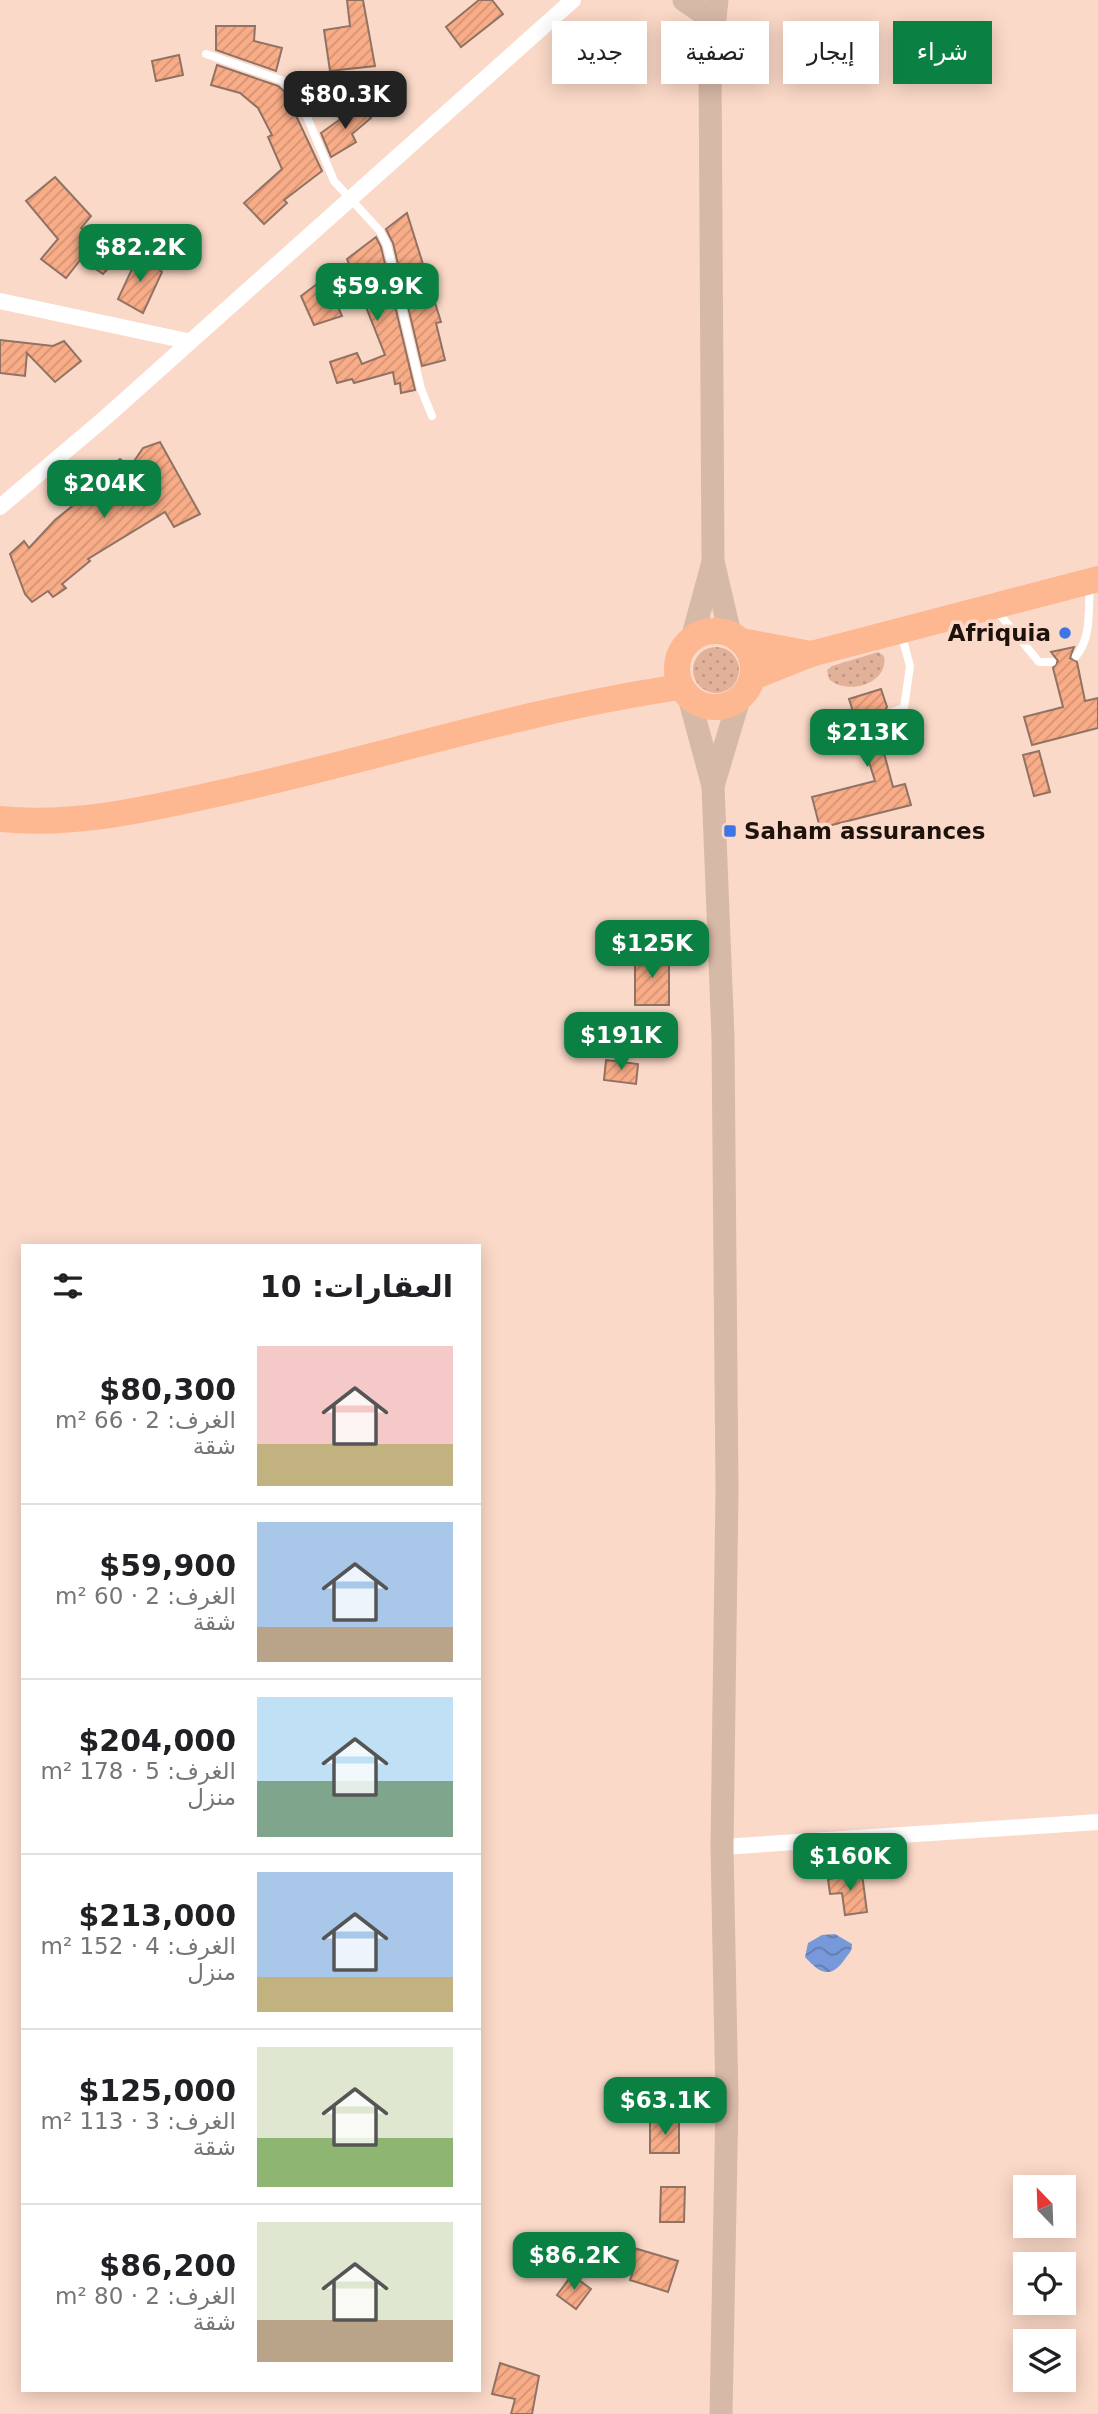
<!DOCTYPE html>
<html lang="ar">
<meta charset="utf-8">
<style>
:root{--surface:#fff;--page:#f6f6f6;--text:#202124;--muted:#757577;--line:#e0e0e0;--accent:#0b8043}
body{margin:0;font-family:"DejaVu Sans",Cairo,sans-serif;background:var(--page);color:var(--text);direction:rtl;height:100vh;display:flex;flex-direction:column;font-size:26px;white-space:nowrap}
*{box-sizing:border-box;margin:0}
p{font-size:23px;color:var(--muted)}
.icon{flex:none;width:38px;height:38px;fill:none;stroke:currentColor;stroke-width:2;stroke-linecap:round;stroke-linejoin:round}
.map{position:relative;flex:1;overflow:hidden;direction:ltr}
.sheet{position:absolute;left:21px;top:1244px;width:460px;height:1148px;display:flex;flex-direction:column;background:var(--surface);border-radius:0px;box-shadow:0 4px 18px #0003;direction:rtl}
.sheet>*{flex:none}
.guide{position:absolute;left:502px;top:21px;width:490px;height:63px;direction:rtl;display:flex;gap:14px}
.needle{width:46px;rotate:337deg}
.tools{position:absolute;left:1013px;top:2175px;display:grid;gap:14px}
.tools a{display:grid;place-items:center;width:63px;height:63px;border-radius:0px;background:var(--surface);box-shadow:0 4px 18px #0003;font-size:35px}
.price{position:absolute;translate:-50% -60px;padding:0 16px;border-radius:14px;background:var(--accent);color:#fff;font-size:23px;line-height:46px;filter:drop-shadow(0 2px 4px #0008)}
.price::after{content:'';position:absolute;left:50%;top:42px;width:21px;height:16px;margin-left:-10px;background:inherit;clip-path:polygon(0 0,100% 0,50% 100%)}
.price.current{background:#222;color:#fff}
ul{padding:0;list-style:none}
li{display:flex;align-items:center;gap:21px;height:175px;padding:0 28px}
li+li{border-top:2px solid var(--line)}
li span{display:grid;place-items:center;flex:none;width:196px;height:140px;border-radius:0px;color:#555}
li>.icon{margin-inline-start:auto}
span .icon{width:84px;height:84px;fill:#fffc;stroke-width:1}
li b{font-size:30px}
h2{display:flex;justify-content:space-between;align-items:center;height:84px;padding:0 28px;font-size:30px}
.pill{padding:0 24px;border-radius:0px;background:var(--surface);box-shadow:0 4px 18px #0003;font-size:24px;line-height:63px}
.pill.current{background:var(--accent);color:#fff}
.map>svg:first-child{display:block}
</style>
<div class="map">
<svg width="1098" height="2414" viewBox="0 0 1098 2414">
<defs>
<pattern id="grass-dots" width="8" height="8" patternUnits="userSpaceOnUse" patternTransform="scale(1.75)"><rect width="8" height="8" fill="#e2b199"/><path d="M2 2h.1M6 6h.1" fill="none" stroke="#c19783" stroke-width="1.8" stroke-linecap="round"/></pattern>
<pattern id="water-waves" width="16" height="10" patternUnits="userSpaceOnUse" patternTransform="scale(1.75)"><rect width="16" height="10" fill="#7798d9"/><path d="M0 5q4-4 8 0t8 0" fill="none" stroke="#617bae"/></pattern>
<pattern id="building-hatch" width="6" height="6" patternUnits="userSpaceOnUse" patternTransform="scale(1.75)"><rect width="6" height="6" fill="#f8ac87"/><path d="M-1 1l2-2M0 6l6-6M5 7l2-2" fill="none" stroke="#d49373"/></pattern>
</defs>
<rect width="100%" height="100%" fill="#fbd9c8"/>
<g fill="url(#grass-dots)">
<circle cx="716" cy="670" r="23"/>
<path d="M 878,652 L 884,656 C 889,684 847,696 829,679 L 827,670 L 832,666 Z"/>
</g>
<path fill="url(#water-waves)" d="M 835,1934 L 852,1944 C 852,1952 849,1953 845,1959 C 830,1980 820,1973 805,1957 L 808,1943 L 822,1935 Z"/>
<g fill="url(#building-hatch)" stroke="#917364" stroke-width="2">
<path d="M 347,0 L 363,0 L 375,66 L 330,71 L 324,30 L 350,26 Z"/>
<path d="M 479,0 L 492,0 L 503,14 L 461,47 L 446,27 Z"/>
<path d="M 216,26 L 255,26 L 254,41 L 282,48 L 276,71 L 216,50 Z"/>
<path d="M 179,55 L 183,75 L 156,81 L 152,61 Z"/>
<path d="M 217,65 L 278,86 L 285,92 L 322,171 L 284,200 L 287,203 L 264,224 L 244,203 L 282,169 L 268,137 L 272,135 L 258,108 L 240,93 L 211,85 Z"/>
<path d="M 360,105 L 371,118 L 352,134 L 356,142 L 331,157 L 321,133 Z"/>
<path d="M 55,177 L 91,216 L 81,228 L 127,248 L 103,274 L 81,259 L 66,278 L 41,259 L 58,239 L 26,201 Z"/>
<path d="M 407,213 L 441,322 L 436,323 L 445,360 L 422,366 L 393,243 L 386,229 Z"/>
<path d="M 376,237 L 381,247 L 415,390 L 401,393 L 400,383 L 395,384 L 393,372 L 354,383 L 352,379 L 337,383 L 330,362 L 357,353 L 362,364 L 385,355 L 347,259 Z"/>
<path d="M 140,252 L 162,272 L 143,313 L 118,299 Z"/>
<path d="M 325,278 L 342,316 L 314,325 L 301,296 Z"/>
<path d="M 0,340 L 53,346 L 64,341 L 81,361 L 55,382 L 27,353 L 25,376 L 0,373 Z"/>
<path d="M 160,442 L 200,514 L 174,527 L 165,512 L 88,559 L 90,561 L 62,584 L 66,588 L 53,597 L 48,591 L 32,602 L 25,594 L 10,554 L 24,541 L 29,548 L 55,520 L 91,491 L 87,486 L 120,459 L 130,467 L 143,448 Z"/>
<path d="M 1074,647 L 1070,658 L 1077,662 L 1085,701 L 1098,698 L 1098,728 L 1032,745 L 1024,717 L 1063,707 L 1053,668 L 1058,661 L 1051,652 Z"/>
<path d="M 881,689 L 887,707 L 883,714 L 891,719 L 900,748 L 884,753 L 893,787 L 905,784 L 911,805 L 820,828 L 812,797 L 875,781 L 849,699 Z"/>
<path d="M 1039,751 L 1050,792 L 1034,796 L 1023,755 Z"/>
<rect x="635" y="955" width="34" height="50"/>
<path d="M 606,1060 L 638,1064 L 636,1084 L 604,1080 Z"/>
<path d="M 862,1874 L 867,1912 L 845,1915 L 842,1893 L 830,1894 L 828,1879 Z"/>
<rect x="650" y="2121" width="29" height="32"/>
<path d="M 661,2187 L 685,2187 L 684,2222 L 660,2222 Z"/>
<path d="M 634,2248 L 678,2261 L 668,2292 L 630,2280 L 633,2271 L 628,2268 Z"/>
<path d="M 572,2275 L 591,2289 L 576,2309 L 557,2295 Z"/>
<path d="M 500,2363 L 539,2376 L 532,2414 L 511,2414 L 515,2399 L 492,2394 Z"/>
</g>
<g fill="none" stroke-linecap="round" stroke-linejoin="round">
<g stroke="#fff" stroke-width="8">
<path d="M 206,54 L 281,80 L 290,88 L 302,105 L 334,181 L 380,231 L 387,245 L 421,389 L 432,416"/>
<path d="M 996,610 L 1039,662 L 1052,662"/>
<path d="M 1076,656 C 1092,638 1088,608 1090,585"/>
<path d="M 889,713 L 904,708 L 910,666 L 901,633"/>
</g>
<g stroke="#fff" stroke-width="16">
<path d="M 0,301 L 187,341"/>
<path d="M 0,507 L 106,417 L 573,0"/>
<path d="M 722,1847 L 1098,1822"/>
</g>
<g stroke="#d7b9a8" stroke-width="23">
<path d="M 684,0 L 713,20"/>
<path d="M 714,565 L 730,634"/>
<path d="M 692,639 L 713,562 L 710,63 L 717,0"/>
<path d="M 689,697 L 713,786 L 723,1038 L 727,1490 L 722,1847 L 727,2101 L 721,2414"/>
<path d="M 713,786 L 739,699"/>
</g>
<g stroke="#fdb892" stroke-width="26">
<circle cx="715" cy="669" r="38"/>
<path d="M 741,641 L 811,654"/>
<path d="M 753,677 L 811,654 L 1098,579"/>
<path d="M 0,819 C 83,827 166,805 247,787 C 391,754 534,708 681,687"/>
</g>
</g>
<g fill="#3f74e4" stroke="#fbd9c8" stroke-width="2.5">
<circle cx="1065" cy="633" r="7"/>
<rect x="723" y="824" width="14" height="14" rx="3.5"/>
</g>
<g text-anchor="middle" stroke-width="7" stroke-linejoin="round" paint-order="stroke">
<g font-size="23" font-weight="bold" fill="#1e120c" stroke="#fbd9c8" text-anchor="end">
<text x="1051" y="641">Afriquia</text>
<text x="744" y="839" text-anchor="start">Saham assurances</text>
</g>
</g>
</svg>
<div class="tools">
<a><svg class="needle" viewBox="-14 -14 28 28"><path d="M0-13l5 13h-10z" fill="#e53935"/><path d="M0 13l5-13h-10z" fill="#757577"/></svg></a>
<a><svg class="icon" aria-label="locate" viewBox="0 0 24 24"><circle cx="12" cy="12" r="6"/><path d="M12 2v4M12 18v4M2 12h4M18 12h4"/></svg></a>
<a><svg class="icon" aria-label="layers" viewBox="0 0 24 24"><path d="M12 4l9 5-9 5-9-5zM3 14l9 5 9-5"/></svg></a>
</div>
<b class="price current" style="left:345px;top:131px">$80.3K</b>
<b class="price" style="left:140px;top:284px">$82.2K</b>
<b class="price" style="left:377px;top:323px">$59.9K</b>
<b class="price" style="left:104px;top:520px">$204K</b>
<b class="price" style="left:867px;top:769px">$213K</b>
<b class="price" style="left:652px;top:980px">$125K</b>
<b class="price" style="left:621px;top:1072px">$191K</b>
<b class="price" style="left:850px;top:1893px">$160K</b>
<b class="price" style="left:665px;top:2137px">$63.1K</b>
<b class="price" style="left:574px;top:2292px">$86.2K</b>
<div class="guide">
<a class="pill current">شراء</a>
<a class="pill">إيجار</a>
<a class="pill">تصفية</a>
<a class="pill">جديد</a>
</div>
<section class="sheet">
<h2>العقارات: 10<svg class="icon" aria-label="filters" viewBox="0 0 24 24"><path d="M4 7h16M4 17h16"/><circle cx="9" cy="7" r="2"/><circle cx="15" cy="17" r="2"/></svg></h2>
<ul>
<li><span style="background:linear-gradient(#f6c9c9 70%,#c2b280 0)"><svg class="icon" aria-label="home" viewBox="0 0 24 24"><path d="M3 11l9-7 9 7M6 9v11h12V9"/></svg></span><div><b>$80,300</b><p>الغرف: 2 · 66 m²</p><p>شقة</p></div></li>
<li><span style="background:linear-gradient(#a9c7e8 75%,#b9a48a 0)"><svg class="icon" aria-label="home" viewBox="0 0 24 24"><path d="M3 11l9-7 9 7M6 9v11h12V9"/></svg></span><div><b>$59,900</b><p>الغرف: 2 · 60 m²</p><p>شقة</p></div></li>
<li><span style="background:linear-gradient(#bfe0f5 60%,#7fa58c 0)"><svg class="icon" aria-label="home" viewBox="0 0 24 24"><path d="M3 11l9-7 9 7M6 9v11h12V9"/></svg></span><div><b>$204,000</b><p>الغرف: 5 · 178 m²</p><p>منزل</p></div></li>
<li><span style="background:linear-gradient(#a9c7e8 75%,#c2b280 0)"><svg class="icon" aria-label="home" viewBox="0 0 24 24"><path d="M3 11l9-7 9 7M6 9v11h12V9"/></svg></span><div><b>$213,000</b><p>الغرف: 4 · 152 m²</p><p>منزل</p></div></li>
<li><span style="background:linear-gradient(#dfe7d0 65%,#8fb573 0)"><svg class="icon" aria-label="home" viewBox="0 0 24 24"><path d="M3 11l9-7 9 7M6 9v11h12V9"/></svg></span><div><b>$125,000</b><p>الغرف: 3 · 113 m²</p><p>شقة</p></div></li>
<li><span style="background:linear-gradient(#dfe7d0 70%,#b9a48a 0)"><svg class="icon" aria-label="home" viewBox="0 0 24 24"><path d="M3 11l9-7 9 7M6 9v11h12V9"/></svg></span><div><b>$86,200</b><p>الغرف: 2 · 80 m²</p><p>شقة</p></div></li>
</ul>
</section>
</div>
